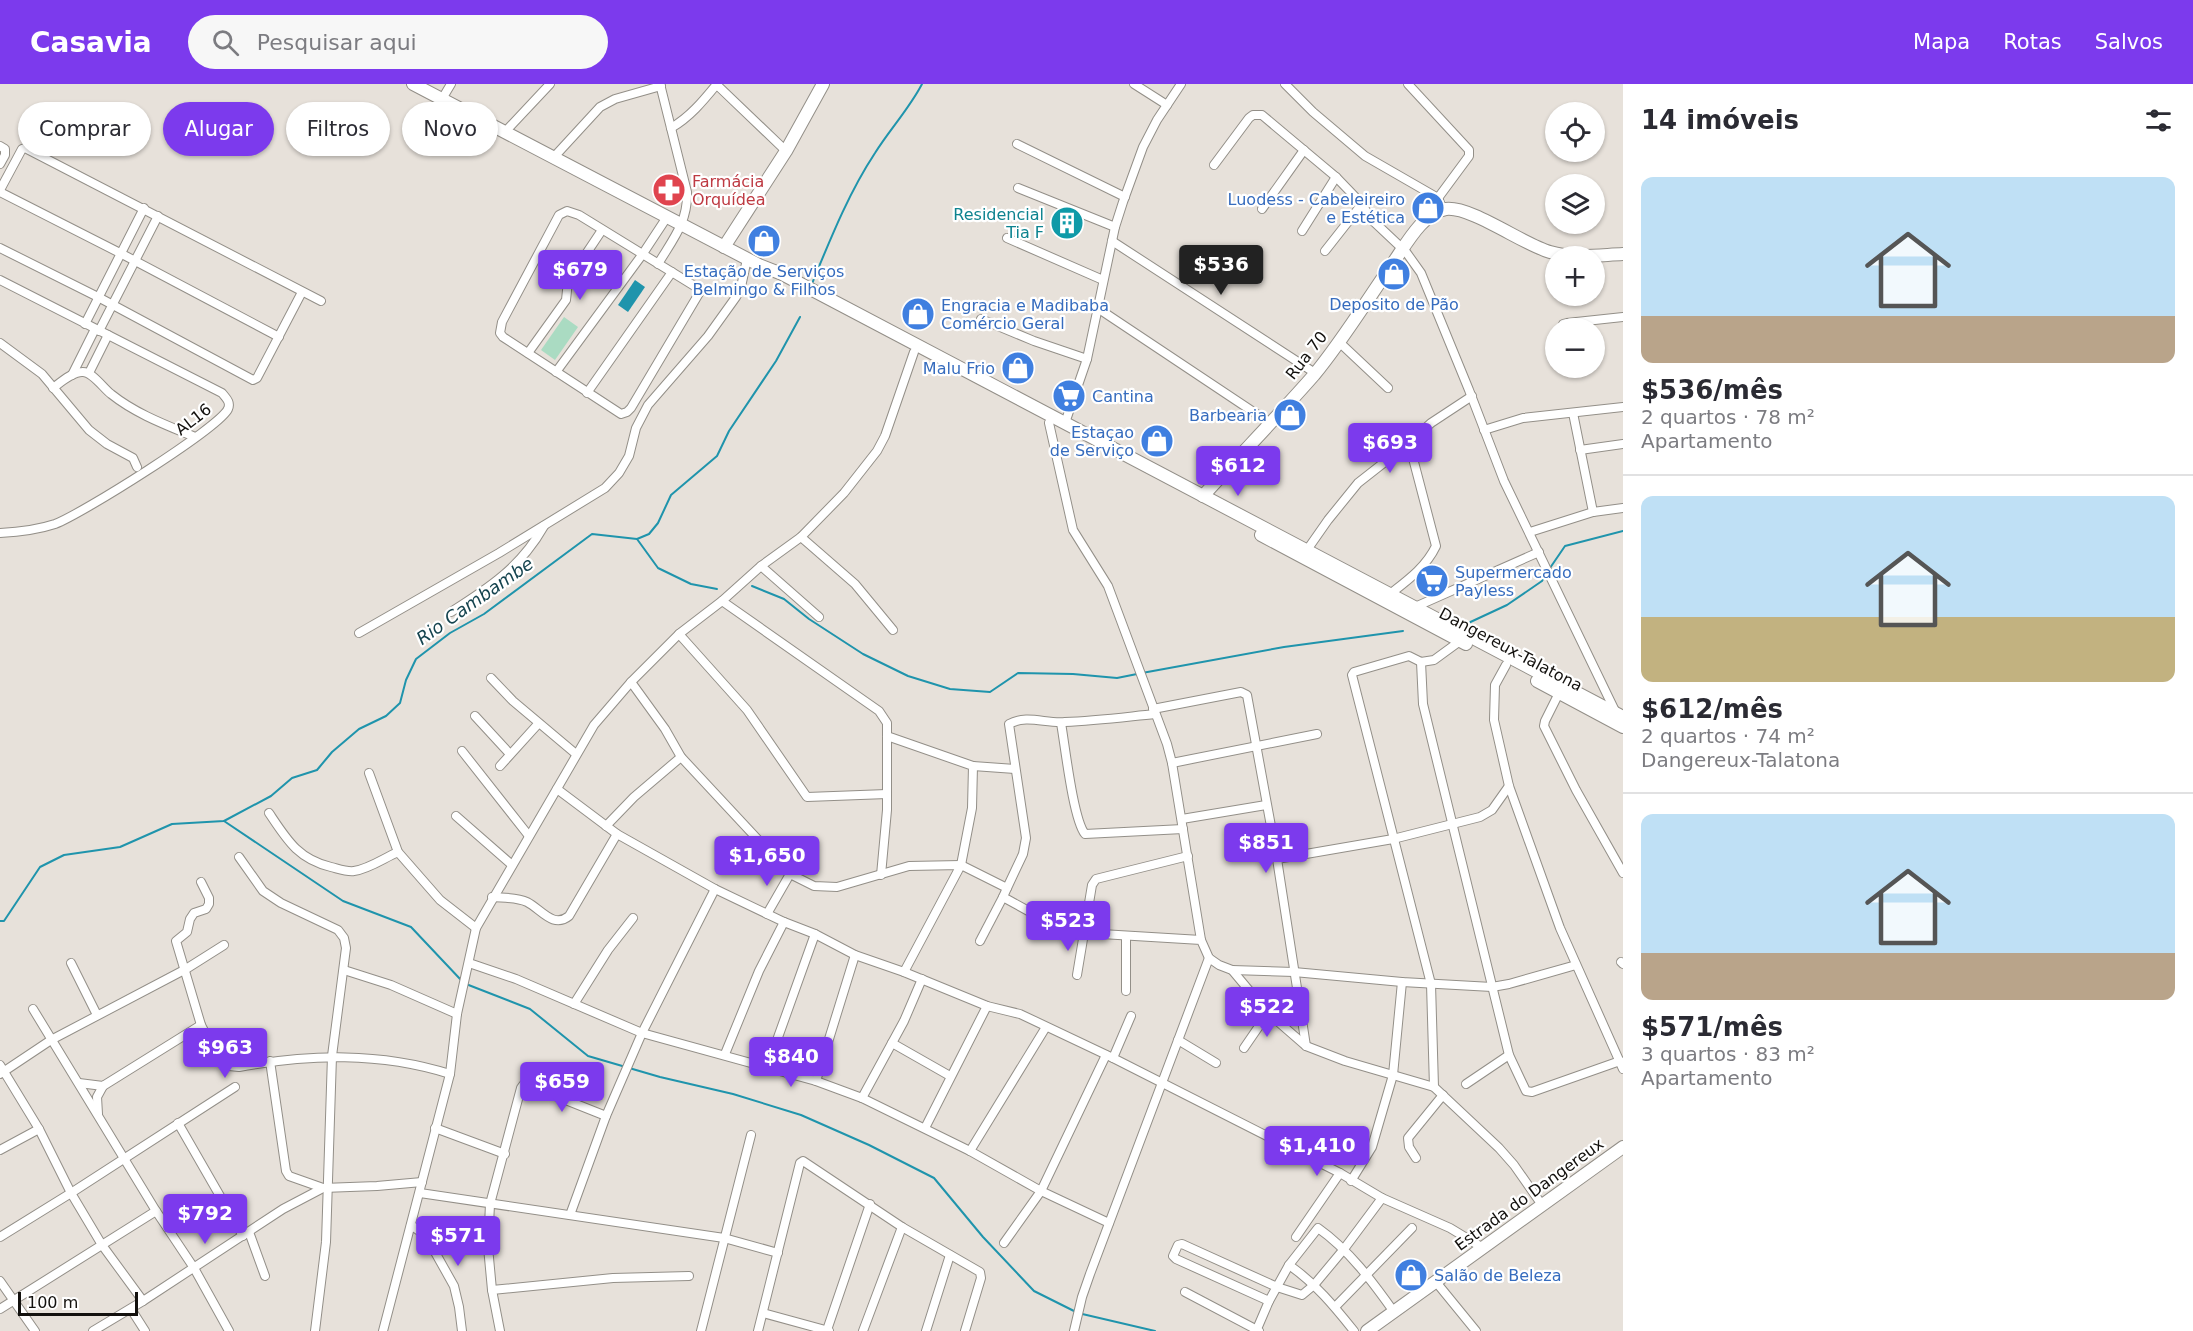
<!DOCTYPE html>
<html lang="pt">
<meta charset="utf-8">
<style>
:root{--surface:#fff;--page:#f7f7f7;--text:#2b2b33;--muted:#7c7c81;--line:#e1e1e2;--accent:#7c3aed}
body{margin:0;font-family:"DejaVu Sans",sans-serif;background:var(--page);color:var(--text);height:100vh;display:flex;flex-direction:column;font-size:22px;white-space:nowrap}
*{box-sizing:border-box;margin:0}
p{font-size:20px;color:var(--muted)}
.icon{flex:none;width:33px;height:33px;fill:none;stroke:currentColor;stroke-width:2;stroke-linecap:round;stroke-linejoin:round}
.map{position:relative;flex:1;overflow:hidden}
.panel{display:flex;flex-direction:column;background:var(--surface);width:570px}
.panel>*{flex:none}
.top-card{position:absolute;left:18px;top:18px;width:570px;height:54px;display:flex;gap:12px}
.controls{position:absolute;left:1545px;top:18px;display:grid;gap:12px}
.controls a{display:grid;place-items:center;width:60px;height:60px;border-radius:50%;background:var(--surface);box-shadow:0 2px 4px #0004;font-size:30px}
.scale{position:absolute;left:18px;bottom:15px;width:120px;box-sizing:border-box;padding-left:6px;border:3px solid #13110e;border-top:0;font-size:16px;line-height:21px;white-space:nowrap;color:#13110e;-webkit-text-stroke:4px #fff;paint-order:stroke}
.price{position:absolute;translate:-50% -51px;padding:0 14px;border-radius:6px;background:var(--accent);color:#fff;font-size:20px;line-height:39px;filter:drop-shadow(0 2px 3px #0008)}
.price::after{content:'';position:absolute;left:50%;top:36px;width:18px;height:14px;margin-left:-9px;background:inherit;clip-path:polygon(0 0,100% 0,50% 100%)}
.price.current{background:#222;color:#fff}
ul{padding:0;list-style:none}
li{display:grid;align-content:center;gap:12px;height:318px;padding:0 18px}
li+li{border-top:2px solid var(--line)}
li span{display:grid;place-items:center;height:186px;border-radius:12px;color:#555}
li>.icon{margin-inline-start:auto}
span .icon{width:108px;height:108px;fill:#fffc;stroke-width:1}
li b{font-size:26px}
h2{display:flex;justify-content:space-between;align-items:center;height:72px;padding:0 18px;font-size:26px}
.chip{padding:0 21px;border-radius:27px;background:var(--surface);box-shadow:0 2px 4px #0004;font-size:21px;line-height:54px}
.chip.current{background:var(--accent);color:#fff}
header{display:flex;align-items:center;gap:36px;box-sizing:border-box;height:84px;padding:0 30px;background:var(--accent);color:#fff}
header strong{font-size:28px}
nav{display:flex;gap:33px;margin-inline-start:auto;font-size:21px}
.search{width:420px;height:54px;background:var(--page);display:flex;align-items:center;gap:15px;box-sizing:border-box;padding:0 21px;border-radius:33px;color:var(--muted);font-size:22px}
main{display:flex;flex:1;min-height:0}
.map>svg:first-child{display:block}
</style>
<header>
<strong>Casavia</strong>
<div class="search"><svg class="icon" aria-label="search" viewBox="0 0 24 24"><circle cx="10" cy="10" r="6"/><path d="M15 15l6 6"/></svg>Pesquisar aqui</div>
<nav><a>Mapa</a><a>Rotas</a><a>Salvos</a></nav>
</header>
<main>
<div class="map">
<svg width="1623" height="1247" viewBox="0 0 1623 1247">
<rect width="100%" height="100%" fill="#e7e1da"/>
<path fill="#aadbc2" d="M 564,233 L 578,243 L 555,276 L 541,266 Z"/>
<path fill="#1f94ac" d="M 635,196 L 645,203 L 628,228 L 618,221 Z"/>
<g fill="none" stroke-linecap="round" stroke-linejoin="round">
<g stroke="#1f94ac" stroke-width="2">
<path d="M 811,202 C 830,156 848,110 875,69 C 890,45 909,25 922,0"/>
<path d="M 637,455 L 658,484 L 691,500 L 717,505"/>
<path d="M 1550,484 L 1565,462 L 1623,447"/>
<path d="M 752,502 L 784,515 L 809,535 L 863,570 L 908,592 L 950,605 L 990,608 L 1018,589 L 1073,590 L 1117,594 L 1137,590"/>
<path d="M 1464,541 L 1507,521 L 1542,497 L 1545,491"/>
<path d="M 1142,589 L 1284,563 L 1403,547"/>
<path d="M 224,737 L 343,817 L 411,843 L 461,896"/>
<path d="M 0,837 L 4,837 L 40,783 L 64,771 L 120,763 L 172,740 L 224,737 L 271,712 L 292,694 L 317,686 L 332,668 L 359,645 L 386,632 L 400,619 L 406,596 L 416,575 L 450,549 L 484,530 L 592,450 L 637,455 L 649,450 L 658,439 L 671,411 L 717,372 L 729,347 L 776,277 L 800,233"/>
<path d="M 466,900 L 530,925 L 588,972 L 660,993 L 733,1010 L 801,1031 L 869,1061 L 934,1094 L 983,1153 L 1034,1207 L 1078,1229 L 1155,1247"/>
</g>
<defs>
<g id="street">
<path d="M 1134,0 L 1167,21"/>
<path d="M 1285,0 L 1313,28 L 1365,72 L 1438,114 L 1443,126"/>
<path d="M 1408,0 L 1469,66 L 1469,72 L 1438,114"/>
<path d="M 717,1 L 786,67"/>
<path d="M 442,15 L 451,0"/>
<path d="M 671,44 C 690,33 703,17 717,0"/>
<path d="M 504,49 L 550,0"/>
<path d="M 1017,60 L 1125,113"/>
<path d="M 0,62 L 5,65 L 5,71 L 0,80"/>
<path d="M 554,73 L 600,23 L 615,15 L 661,2"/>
<path d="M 1214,81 L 1249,34 L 1253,31 L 1262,31 L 1336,93 L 1362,120 L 1371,135 L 1406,168 L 1421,189 L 1469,306 L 1504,397 L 1616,629"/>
<path d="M 1018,104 L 1115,143"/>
<path d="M 0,106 L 22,65 L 25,64 L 321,217"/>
<path d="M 0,108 L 120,169 L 279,253"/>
<path d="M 1262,125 L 1304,66"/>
<path d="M 567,127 L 579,131 L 701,206 L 631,324 L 627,328 L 621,330 L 503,253 L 500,249 L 502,238 L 559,131 Z"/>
<path d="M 1302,147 L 1336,93"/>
<path d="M 1007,154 L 1103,196"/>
<path d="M 1112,157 L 1315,289"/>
<path d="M 0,164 L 98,213 L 253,296 L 257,294 L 302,208"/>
<path d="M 1325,167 L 1362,120"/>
<path d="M 658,180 C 673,155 688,138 687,108 L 660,0"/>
<path d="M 0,196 L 222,309 C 226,314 231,318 228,325 C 219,344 80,431 55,440 C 37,446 19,448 0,449"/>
<path d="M 1099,225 L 1270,339"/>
<path d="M 981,235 L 1034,257 L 1087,275"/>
<path d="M 85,240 L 144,124"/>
<path d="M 1562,244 L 1563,240 L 1567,239 L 1623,233"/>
<path d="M 99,247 L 158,132"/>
<path d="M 1338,257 L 1388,304"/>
<path d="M 0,259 L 42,290 L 89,346 L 107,360 L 133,374 L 137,383"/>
<path d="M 528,269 L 566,216 L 568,197 L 602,146"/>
<path d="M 556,288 L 642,171 L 667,133"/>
<path d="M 89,289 L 108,251"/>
<path d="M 72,291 L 95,245"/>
<path d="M 53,304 C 61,298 72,288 82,288 C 92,287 103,304 111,310 C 136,330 166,341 195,353"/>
<path d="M 587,309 L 672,188"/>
<path d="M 1573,329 L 1593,428"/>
<path d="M 1049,339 L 1073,446 L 1108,502 L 1167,660 L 1172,679 L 1201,856"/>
<path d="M 1065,339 L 1087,275 L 1115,143 L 1123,118 L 1143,63 L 1157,36 L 1181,0"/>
<path d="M 1484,346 L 1523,334 L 1623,323"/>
<path d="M 1580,366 L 1623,360"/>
<path d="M 1530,448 L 1593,428 L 1623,424"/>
<path d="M 801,453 L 855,500 L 893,546"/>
<path d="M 1307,466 L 1328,436 L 1358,399 L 1409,359 L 1431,339 L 1472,312"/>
<path d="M 761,482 L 819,533"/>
<path d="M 1390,510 C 1408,496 1426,483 1436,462 L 1409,359"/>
<path d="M 722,517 L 879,627 L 887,639 L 887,726 L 881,791"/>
<path d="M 1415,523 L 1539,468"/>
<path d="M 451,528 C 489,504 521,483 544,442"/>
<path d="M 359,549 L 499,469 L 605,404 L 619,389 L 629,372 L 636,344 L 648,321 L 708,252 L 736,213 L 741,203 L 747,175"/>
<path d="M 679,550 L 747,626 L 807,713 L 887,710"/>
<path d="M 1421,578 L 1423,620 L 1509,971 L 1526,1007 L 1532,1008 L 1620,977"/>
<path d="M 1506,581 L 1495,601 L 1494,636 L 1509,702 L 1560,844 L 1623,985"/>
<path d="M 491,594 L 513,617 L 576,670"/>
<path d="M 631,598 L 665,645 L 681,673 L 790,790 L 814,802 L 837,803 L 909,782 L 961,781 L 1007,804 L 1003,813 L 1032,829 L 1085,849 L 1201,856 L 1209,874 L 1219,881 L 1232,886 L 1268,929 L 1306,962 L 1345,977 L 1434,1003 L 1499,1064 L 1514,1081 L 1542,1121"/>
<path d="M 1559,609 L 1545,637 L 1544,642 L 1576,706 L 1623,789"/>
<path d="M 1153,625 L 1241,608 L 1247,611 L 1277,775 L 1306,962"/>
<path d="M 475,632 L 510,670"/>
<path d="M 1061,639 C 1065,661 1073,735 1085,750 L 1183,745"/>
<path d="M 887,652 L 973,682 L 972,724 L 961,781 L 904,888"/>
<path d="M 462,667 L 529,752"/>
<path d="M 1172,679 L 1317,650"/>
<path d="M 500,682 L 538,640"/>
<path d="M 973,682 L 1015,685"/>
<path d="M 369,689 L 398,768 L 440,816 L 476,844"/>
<path d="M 557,705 L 617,750 L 715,805 L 784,838 L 815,850 L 855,871 L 904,888 L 987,922 L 1020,930 L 1113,974 L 1340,1089 L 1382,1114 L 1450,1144 L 1483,1164"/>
<path d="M 269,729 C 287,756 298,775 331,783 C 339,785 347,788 354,787 C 369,785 384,774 398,768"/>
<path d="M 456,732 L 512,781"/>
<path d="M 1182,735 L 1266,721"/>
<path d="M 606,742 L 634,713 L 681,673"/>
<path d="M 239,773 L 263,807 L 281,819 L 338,846 L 344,854 L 346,864 L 332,972 L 326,1158 L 315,1247"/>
<path d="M 1277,775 L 1393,755 L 1480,733 L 1492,726 L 1509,702"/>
<path d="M 201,798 L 209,814 L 209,820 L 206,825 L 194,829 L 190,835 L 187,848 L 176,857 L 201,941 L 221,979 L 229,982 L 239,983 C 310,970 380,968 450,990"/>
<path d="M 1007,804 L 1023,770 L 1026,754 L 1009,640 C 1027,630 1046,640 1065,638 C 1095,637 1125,633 1155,630"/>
<path d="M 492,813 C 503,814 517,813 527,818 C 541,825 553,845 569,832 L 617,750"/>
<path d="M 767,830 L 790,790"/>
<path d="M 980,857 L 1003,813"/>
<path d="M 1621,878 L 1623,880"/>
<path d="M 71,879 L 97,931"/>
<path d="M 469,879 L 516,895 L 642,949 L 816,997 L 862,1014 L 970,1067 L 1041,1107 L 1109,1139"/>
<path d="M 344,886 L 391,901 L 457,930"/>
<path d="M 1232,886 L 1294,888 L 1402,898 L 1492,903 L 1509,900 L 1576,881"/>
<path d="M 1077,891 L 1092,801 L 1096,795 L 1188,772"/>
<path d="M 1126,907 L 1126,853"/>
<path d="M 574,920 L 608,866 L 633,834"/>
<path d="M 33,925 L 156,1127 L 194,1184 L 229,1247"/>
<path d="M 1178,956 L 1216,979"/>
<path d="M 892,959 L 950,992"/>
<path d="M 1244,964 L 1268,929"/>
<path d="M 725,970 L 759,887 L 784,838"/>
<path d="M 1113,974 L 1131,932"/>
<path d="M 270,977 L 286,1087 L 289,1092 L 323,1104"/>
<path d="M 0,981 L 39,1045 L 71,1109 L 102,1161 L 143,1217"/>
<path d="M 767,984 L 815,850"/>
<path d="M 0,990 L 51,956 L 186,885 L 224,861"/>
<path d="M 816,997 L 855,871"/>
<path d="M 79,999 L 103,1002 L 201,941"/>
<path d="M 1466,1000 L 1509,971"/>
<path d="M 1434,1003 L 1431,900 L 1352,591 L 1354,588 L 1409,572 L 1421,578 L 1434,576 L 1460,557"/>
<path d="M 862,1014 L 904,937 L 922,895"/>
<path d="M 98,1030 L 97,1013 L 103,1002"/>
<path d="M 178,1039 L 243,1152"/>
<path d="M 435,1044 L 505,1070"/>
<path d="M 925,1044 L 987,922"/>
<path d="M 0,1066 L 39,1045"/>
<path d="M 970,1067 L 1046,943"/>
<path d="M 1416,1074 L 1409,1063 L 1408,1054 L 1443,1011"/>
<path d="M 1351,1097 L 1372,1063 L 1393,991 L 1402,898"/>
<path d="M 420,1109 L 724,1154 L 778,1169"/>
<path d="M 570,1131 L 606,1032 L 642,949 L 715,805"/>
<path d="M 411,1141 L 426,1152 L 454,1202 L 459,1223 L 462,1247"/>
<path d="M 249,1148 L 265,1192"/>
<path d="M 0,1153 L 71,1109 L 235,1003"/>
<path d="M 1296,1153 L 1340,1089"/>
<path d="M 1004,1159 L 1041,1107 L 1106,971"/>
<path d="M 1289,1181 C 1315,1199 1334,1222 1354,1247"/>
<path d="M 0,1197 L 35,1247"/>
<path d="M 1436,1198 L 1476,1247"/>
<path d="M 492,1206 L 613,1194 L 689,1192"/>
<path d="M 1185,1208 L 1259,1247"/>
<path d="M 1269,1217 L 1176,1175 L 1173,1172 L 1178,1161 L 1182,1160 L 1277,1203 L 1302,1211 L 1314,1201 L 1344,1165 L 1382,1114"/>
<path d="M 1335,1223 L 1412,1144"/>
<path d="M 0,1225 L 156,1127"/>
<path d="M 131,1225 L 145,1247"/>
<path d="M 763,1229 L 829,1247"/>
<path d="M 1257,1245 L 1269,1217 L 1289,1181 L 1318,1144 C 1349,1166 1372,1197 1394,1228"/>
<path d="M 827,1246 L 870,1120"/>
<path d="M 93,1247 L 143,1217 L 283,1125 L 323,1104 L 377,1102 L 422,1098"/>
<path d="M 383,1247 L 450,990 L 457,930 L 476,844 L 594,641 L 631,598 L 679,550 L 722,517 L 761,482 L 801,453 L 844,409 L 877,367 L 885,352 L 914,268"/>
<path d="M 500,1247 L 492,1206 L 488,1163 L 490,1120 L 521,1004 L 524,1000 L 528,1001 L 606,1032"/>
<path d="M 701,1247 L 751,1051"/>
<path d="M 758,1247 L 800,1079 L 803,1077 L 902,1143 L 980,1188 L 981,1194 L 965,1247"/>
<path d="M 863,1247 L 902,1143"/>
<path d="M 926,1247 L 950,1171"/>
<path d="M 1074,1247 L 1082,1213 L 1090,1190 L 1209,874"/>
</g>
<g id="secondary">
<path d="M 413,0 L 759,181 L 782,190 L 1623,633"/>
<path d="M 724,163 L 786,67 L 823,0"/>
<path d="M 1203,412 C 1240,371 1278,332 1314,291 C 1343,256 1367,216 1393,179 C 1405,162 1423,128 1446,125 C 1471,122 1524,161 1550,168 C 1574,175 1599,171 1623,170"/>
<path d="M 1261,451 L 1466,560"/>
<path d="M 1537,597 L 1623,643"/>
<path d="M 1367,1247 L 1623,1063"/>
</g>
</defs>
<use href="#street" stroke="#938f88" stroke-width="10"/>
<use href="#secondary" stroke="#938f88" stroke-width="14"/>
<use href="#street" stroke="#fff" stroke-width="8"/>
<use href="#secondary" stroke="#fff" stroke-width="12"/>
</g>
<defs>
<symbol id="pharmacy-disc" viewBox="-11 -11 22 22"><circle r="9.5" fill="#e0444e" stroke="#fff"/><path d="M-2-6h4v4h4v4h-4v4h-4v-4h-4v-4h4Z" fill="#fff"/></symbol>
<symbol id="shop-disc" viewBox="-11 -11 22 22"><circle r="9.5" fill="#3f7fe0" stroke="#fff"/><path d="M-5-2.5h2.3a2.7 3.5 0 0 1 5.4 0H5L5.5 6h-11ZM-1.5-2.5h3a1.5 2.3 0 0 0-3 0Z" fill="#fff"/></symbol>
<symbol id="building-disc" viewBox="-11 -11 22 22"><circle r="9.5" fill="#0f9aa8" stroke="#fff"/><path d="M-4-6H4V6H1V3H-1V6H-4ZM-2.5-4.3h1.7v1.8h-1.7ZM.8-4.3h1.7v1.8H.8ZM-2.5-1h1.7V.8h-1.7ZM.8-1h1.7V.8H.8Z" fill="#fff"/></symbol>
<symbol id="supermarket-disc" viewBox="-11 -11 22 22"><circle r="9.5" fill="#3f7fe0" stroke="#fff"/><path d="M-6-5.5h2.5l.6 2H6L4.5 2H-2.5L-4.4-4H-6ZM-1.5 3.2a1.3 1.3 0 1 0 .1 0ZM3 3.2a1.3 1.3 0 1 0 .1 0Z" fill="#fff"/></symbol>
</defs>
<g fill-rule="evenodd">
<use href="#pharmacy-disc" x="650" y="87" width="38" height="38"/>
<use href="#shop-disc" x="1409" y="105" width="38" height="38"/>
<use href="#building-disc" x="1048" y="120" width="38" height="38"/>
<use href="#shop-disc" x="745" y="138" width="38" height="38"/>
<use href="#shop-disc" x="1375" y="171" width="38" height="38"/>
<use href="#shop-disc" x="899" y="211" width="38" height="38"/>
<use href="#shop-disc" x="999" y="265" width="38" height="38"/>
<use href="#supermarket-disc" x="1050" y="293" width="38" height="38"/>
<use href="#shop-disc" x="1271" y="312" width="38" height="38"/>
<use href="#shop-disc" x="1138" y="338" width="38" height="38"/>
<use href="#supermarket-disc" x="1413" y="478" width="38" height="38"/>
<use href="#shop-disc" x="1392" y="1172" width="38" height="38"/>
</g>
<g text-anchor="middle" stroke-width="4.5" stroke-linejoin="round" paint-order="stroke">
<g font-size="16" fill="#be3a42" stroke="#fff" text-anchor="start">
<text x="692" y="103">Farmácia<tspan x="692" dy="18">Orquídea</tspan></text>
</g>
<g font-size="16" fill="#366cbe" stroke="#fff" text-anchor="end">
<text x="1405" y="121">Luodess - Cabeleireiro<tspan x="1405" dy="18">e Estética</tspan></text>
<text x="764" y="193" text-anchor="middle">Estação de Serviços<tspan x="764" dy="18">Belmingo &amp; Filhos</tspan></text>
<text x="1394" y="226" text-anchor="middle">Deposito de Pão</text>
<text x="941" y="227" text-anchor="start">Engracia e Madibaba<tspan x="941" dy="18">Comércio Geral</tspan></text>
<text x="995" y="290">Malu Frio</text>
<text x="1092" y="318" text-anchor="start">Cantina</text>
<text x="1267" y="337">Barbearia</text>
<text x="1134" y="354">Estaçao<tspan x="1134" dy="18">de Serviço</tspan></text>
<text x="1455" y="494" text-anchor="start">Supermercado<tspan x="1455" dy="18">Payless</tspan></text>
<text x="1434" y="1197" text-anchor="start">Salão de Beleza</text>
</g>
<g font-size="16" fill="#0d838f" stroke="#fff" text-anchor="end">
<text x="1044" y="136">Residencial<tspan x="1044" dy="18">Tia F</tspan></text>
</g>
<g font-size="16" fill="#13110e" stroke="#fff">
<text transform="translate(1306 271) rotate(-52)" y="6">Rua 70</text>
<text transform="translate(193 335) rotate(-38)" y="6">AL16</text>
<text transform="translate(1511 565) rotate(28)" y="6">Dangereux-Talatona</text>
<text transform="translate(1529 1110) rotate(-36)" y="6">Estrada do Dangereux</text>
</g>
<g font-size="18" font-style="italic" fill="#15444f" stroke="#fff">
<text transform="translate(475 517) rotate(-35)" y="6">Rio Cambambe</text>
</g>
</g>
</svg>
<div class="controls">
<a><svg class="icon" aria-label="locate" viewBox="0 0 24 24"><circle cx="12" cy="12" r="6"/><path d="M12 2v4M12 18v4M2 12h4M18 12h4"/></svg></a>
<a><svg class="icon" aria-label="layers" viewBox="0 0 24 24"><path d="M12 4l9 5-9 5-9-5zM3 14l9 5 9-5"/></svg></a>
<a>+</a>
<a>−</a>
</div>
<div class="scale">100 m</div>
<b class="price current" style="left:1221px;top:212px">$536</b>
<b class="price" style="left:580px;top:217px">$679</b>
<b class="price" style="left:1390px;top:390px">$693</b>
<b class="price" style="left:1238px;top:413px">$612</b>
<b class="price" style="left:1266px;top:790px">$851</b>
<b class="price" style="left:767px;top:803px">$1,650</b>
<b class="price" style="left:1068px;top:868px">$523</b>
<b class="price" style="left:1267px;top:954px">$522</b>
<b class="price" style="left:225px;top:995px">$963</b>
<b class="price" style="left:791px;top:1004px">$840</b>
<b class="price" style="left:562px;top:1029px">$659</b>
<b class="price" style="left:1317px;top:1093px">$1,410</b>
<b class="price" style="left:205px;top:1161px">$792</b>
<b class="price" style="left:458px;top:1183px">$571</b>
<div class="top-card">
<a class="chip">Comprar</a>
<a class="chip current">Alugar</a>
<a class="chip">Filtros</a>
<a class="chip">Novo</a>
</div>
</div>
<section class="panel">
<h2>14 imóveis<svg class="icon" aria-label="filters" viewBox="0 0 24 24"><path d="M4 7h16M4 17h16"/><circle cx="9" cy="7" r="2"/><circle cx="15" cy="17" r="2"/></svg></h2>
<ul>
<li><span style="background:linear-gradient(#bfe0f5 75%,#b9a48a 0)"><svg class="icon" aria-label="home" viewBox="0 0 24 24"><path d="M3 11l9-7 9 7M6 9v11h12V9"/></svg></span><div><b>$536/mês</b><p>2 quartos · 78 m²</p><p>Apartamento</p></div></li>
<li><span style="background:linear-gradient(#bfe0f5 65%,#c2b280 0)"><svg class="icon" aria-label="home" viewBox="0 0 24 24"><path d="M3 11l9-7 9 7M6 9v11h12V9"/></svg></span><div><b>$612/mês</b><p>2 quartos · 74 m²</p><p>Dangereux-Talatona</p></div></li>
<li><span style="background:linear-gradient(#bfe0f5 75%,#b9a48a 0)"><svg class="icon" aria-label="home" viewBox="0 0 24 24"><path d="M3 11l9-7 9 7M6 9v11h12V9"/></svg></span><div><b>$571/mês</b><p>3 quartos · 83 m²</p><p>Apartamento</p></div></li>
</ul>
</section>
</main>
